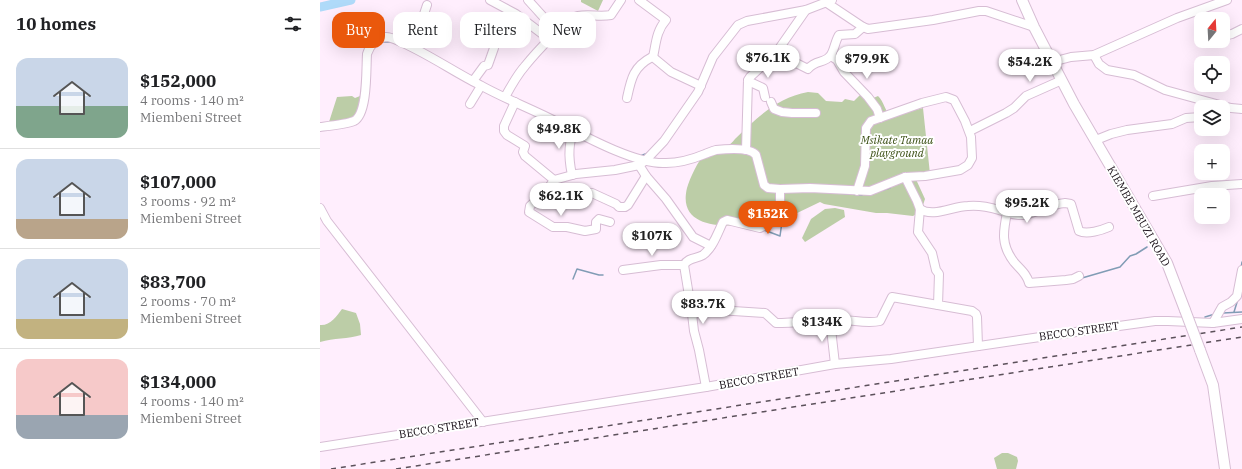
<!DOCTYPE html>
<meta charset="utf-8">
<style>
:root{--surface:#fff;--page:#f2f2f2;--text:#202124;--muted:#757577;--line:#e0e0e0;--accent:#ea580c}
body{margin:0;font-family:"IBM Plex Serif",serif;background:var(--page);color:var(--text);height:100vh;display:flex;flex-direction:column;font-size:15px;white-space:nowrap}
*{box-sizing:border-box;margin:0}
p{font-size:13px;color:var(--muted)}
.icon{flex:none;width:22px;height:22px;fill:none;stroke:currentColor;stroke-width:2;stroke-linecap:round;stroke-linejoin:round}
.map{position:relative;flex:1;overflow:hidden}
.side{display:flex;flex-direction:column;background:var(--surface);width:320px}
.side>*{flex:none}
.guide{position:absolute;left:12px;top:12px;width:380px;height:36px;display:flex;gap:8px}
.needle{width:26px;rotate:18deg}
.tools{position:absolute;left:874px;top:12px;display:grid;gap:8px}
.tools a{display:grid;place-items:center;width:36px;height:36px;border-radius:8px;background:var(--surface);box-shadow:0 4px 16px #0002;font-size:20px}
.price{position:absolute;translate:-50% -34px;padding:0 9px;border-radius:14px;background:#fff;color:#222;font-size:13px;line-height:26px;filter:drop-shadow(0 1px 2px #0008)}
.price::after{content:'';position:absolute;left:50%;top:24px;width:12px;height:9px;margin-left:-6px;background:inherit;clip-path:polygon(0 0,100% 0,50% 100%)}
.price.selected{background:var(--accent);color:#fff}
ul{padding:0;list-style:none}
li{display:flex;align-items:center;gap:12px;height:100px;padding:0 16px}
li+li{border-top:1px solid var(--line)}
li span{display:grid;place-items:center;flex:none;width:112px;height:80px;border-radius:12px;color:#555}
li>.icon{margin-inline-start:auto}
span .icon{width:48px;height:48px;fill:#fffc;stroke-width:1}
li b{font-size:17px}
h2{display:flex;justify-content:space-between;align-items:center;height:48px;padding:0 16px;font-size:17px}
.chip{padding:0 14px;border-radius:12px;background:var(--surface);box-shadow:0 4px 16px #0002;font-size:14px;line-height:36px}
.chip.selected{background:var(--accent);color:#fff}
main{display:flex;flex:1;min-height:0}
.map>svg:first-child{display:block}
</style>
<main>
<section class="side">
<h2>10 homes<svg class="icon" aria-label="filters" viewBox="0 0 24 24"><path d="M4 7h16M4 17h16"/><circle cx="9" cy="7" r="2"/><circle cx="15" cy="17" r="2"/></svg></h2>
<ul>
<li><span style="background:linear-gradient(#c9d6e8 60%,#7fa58c 0)"><svg class="icon" aria-label="home" viewBox="0 0 24 24"><path d="M3 11l9-7 9 7M6 9v11h12V9"/></svg></span><div><b>$152,000</b><p>4 rooms · 140 m²</p><p>Miembeni Street</p></div></li>
<li><span style="background:linear-gradient(#c9d6e8 75%,#b9a48a 0)"><svg class="icon" aria-label="home" viewBox="0 0 24 24"><path d="M3 11l9-7 9 7M6 9v11h12V9"/></svg></span><div><b>$107,000</b><p>3 rooms · 92 m²</p><p>Miembeni Street</p></div></li>
<li><span style="background:linear-gradient(#c9d6e8 75%,#c2b280 0)"><svg class="icon" aria-label="home" viewBox="0 0 24 24"><path d="M3 11l9-7 9 7M6 9v11h12V9"/></svg></span><div><b>$83,700</b><p>2 rooms · 70 m²</p><p>Miembeni Street</p></div></li>
<li><span style="background:linear-gradient(#f6c9c9 70%,#9aa5b1 0)"><svg class="icon" aria-label="home" viewBox="0 0 24 24"><path d="M3 11l9-7 9 7M6 9v11h12V9"/></svg></span><div><b>$134,000</b><p>4 rooms · 140 m²</p><p>Miembeni Street</p></div></li>
</ul>
</section>
<div class="map">
<svg width="922" height="469" viewBox="0 0 922 469">
<rect width="100%" height="100%" fill="#ffeefd"/>
<g fill="#bccda7">
<path d="M 261,0 L 283,0 L 278,11 L 261,2 Z"/>
<path d="M 488,92 L 498,93 L 506,101 L 522,102 L 525,99 L 534,101 L 542,93 L 551,99 L 558,96 C 564,102 565,110 570,117 L 603,108 L 610,174 L 594,175 L 605,199 L 601,211 L 593,216 L 567,213 L 556,213 L 504,204 L 500,202 L 473,215 L 470,213 L 472,207 C 463,213 453,218 443,222 C 436,224 429,224 422,225 C 396,227 358,225 367,188 C 370,178 378,160 386,153 C 391,149 400,150 406,147 C 409,145 413,142 415,139 C 437,118 456,98 488,92 Z"/>
<path d="M 32,96 L 35,98 L 40,96 L 42,98 L 40,111 C 29,120 23,121 9,122 L 17,97 Z"/>
<path d="M 515,208 L 524,210 L 525,217 L 485,242 L 482,238 L 491,219 L 505,209 Z"/>
<path d="M 22,309 L 36,313 L 40,324 L 41,335 C 28,339 14,338 0,342 L 0,325 C 10,326 17,316 22,309 Z"/>
<path d="M 682,453 L 688,453 L 697,457 L 698,461 L 696,469 L 677,469 L 674,458 Z"/>
</g>
<g fill="none" stroke-linecap="round" stroke-linejoin="round">
<g stroke="#819cb5" stroke-width="1.5">
<path d="M 60,42 L 72,42"/>
<path d="M 320,156 L 328,153"/>
<path d="M 480,192 L 502,192"/>
<path d="M 518,193 L 542,195"/>
<path d="M 553,193 L 570,188 L 571,186"/>
<path d="M 444,230 L 460,236 L 462,222"/>
<path d="M 921,268 L 922,262"/>
<path d="M 762,278 L 800,267 L 810,256 L 816,254 L 827,247"/>
<path d="M 253,279 L 257,269 L 279,275 L 283,275"/>
<path d="M 914,312 L 918,299"/>
<path d="M 903,313 L 922,312"/>
<path d="M 885,317 L 895,314"/>
</g>
<path stroke="#afdaf9" stroke-width="9" d="M 0,7 L 31,0"/>
<defs>
<g id="minor">
<path d="M 170,0 L 196,14 L 229,39"/>
<path d="M 208,0 L 236,31"/>
<path d="M 319,0 L 346,20 C 336,31 336,44 333,57"/>
<path d="M 507,3 L 543,27 L 548,29 L 613,20 L 659,11 L 666,11 L 714,27"/>
<path d="M 904,36 L 912,34 L 922,29"/>
<path d="M 93,47 L 107,5"/>
<path d="M 456,53 L 488,69 C 496,59 504,64 510,56 C 514,52 515,41 519,35 L 535,34 L 543,27"/>
<path d="M 774,55 L 779,64 L 787,70 L 814,75 L 845,90 L 911,108 L 922,109"/>
<path d="M 511,56 L 517,60 L 524,72 L 548,97 L 557,109 L 560,118"/>
<path d="M 732,62 L 751,57 L 774,55 L 857,18 L 907,0"/>
<path d="M 153,81 L 164,66 L 168,65 L 174,48"/>
<path d="M 428,81 L 443,88 L 445,97"/>
<path d="M 185,97 C 191,86 197,75 205,66 C 213,56 247,18 258,16 C 269,14 280,17 291,15 L 301,0"/>
<path d="M 307,98 C 311,79 313,67 332,57 L 334,58 L 351,72 L 381,86"/>
<path d="M 195,102 L 184,126 L 184,131 L 187,135 L 205,146 L 203,152 L 205,156 L 234,180"/>
<path d="M 451,102 L 454,109 L 462,112 L 472,113 L 496,113"/>
<path d="M 150,104 L 161,86"/>
<path d="M 0,127 C 8,126 27,124 34,121 C 48,114 46,68 47,54 C 50,45 56,38 66,37 C 72,37 78,41 83,43 C 110,55 134,72 160,85 C 185,99 212,109 237,122 C 264,136 317,165 346,163 C 359,163 373,159 385,154 C 388,153 392,151 396,150 C 406,149 430,147 436,155 L 444,185 L 448,188 L 460,189 L 490,188 L 550,191 L 585,177 L 605,176 L 640,170 L 648,165 L 652,158 L 651,137 L 645,121 L 634,100 L 626,97 L 602,103 L 551,121 L 546,128 L 545,166 L 537,191"/>
<path d="M 650,131 L 686,113 L 694,108 L 706,96 L 742,80"/>
<path d="M 776,140 L 791,134 L 807,130 L 852,124 L 866,118 L 881,117"/>
<path d="M 426,150 L 428,80 L 430,77 L 456,53 L 486,10"/>
<path d="M 319,165 L 326,176 L 346,199 L 373,237 L 391,246"/>
<path d="M 252,175 C 249,161 247,143 255,130"/>
<path d="M 585,177 L 597,201 L 600,209 L 598,232 L 612,253 L 616,270 L 619,274 L 618,305 L 652,311 L 656,314 L 657,317 L 658,346"/>
<path d="M 234,180 L 256,174 L 295,170 L 319,165 L 325,161 L 344,141 L 378,92 L 393,57 L 418,25 L 427,21 L 486,10 L 512,0"/>
<path d="M 234,180 C 228,190 219,198 210,206 L 209,212 L 233,227 L 247,227 L 265,231 L 276,229 L 276,222 L 279,219 L 290,222"/>
<path d="M 272,193 L 296,204 L 299,207 L 305,207 L 308,205 L 326,176"/>
<path d="M 833,196 L 892,186 L 922,184"/>
<path d="M 0,208 L 7,221 L 163,422"/>
<path d="M 600,209 C 613,218 633,206 648,206 C 658,205 669,207 679,210 C 688,212 693,216 703,215 C 717,213 730,204 745,203 L 751,204 L 759,231 C 767,235 782,230 789,227"/>
<path d="M 687,213 C 683,232 681,245 694,262 C 700,269 707,274 709,283 L 746,280 L 753,279 L 759,276"/>
<path d="M 364,265 C 368,257 377,259 383,255 C 393,248 398,232 403,222 L 407,220 L 440,228 L 442,227 L 446,216 L 460,220 L 460,189"/>
<path d="M 364,265 L 372,314 L 374,331 L 379,350 L 386,387"/>
<path d="M 303,270 L 341,265 L 364,265"/>
<path d="M 372,314 L 398,310 L 445,313 L 456,323 C 477,323 499,320 520,320 C 534,320 547,324 560,321 L 572,297 L 618,305"/>
<path d="M 510,320 L 515,364"/>
<path d="M 893,323 L 922,319"/>
<path d="M 0,447 L 386,387 L 515,364 L 571,359 L 727,336 L 835,321 L 848,321 L 893,323 L 902,307 L 911,302 L 917,296 L 922,270"/>
</g>
<g id="major">
<path d="M 702,0 L 714,27 L 754,104 L 847,263 L 865,310"/>
<path d="M 880,350 L 893,385 L 905,469"/>
</g>
</defs>
<use href="#minor" stroke="#d7bdd4" stroke-width="10"/>
<use href="#major" stroke="#d7bdd4" stroke-width="12"/>
<use href="#minor" stroke="#fff" stroke-width="8"/>
<use href="#major" stroke="#fff" stroke-width="10"/>
<g stroke="#5c515b" stroke-width="1.5" stroke-dasharray="5 5" stroke-linecap="butt">
<path d="M 11,469 L 922,327"/>
<path d="M 76,469 L 922,337"/>
</g>
<defs>
<path id="major-bridge" d="M 865,310 L 880,350"/>
</defs>
<use href="#major-bridge" stroke="#d7bdd4" stroke-width="12" stroke-linecap="butt"/>
<use href="#major-bridge" stroke="#fff" stroke-width="10"/>
</g>
<g text-anchor="middle" stroke-width="4" stroke-linejoin="round" paint-order="stroke">
<g font-size="11" font-style="italic" fill="#3a4e13" stroke="#fff">
<text x="577" y="144">Msikate Tamaa<tspan x="577" dy="13">playground</tspan></text>
</g>
<g font-size="11" fill="#160d15" stroke="#fff">
<text transform="translate(819 216) rotate(60)" y="4">KIEMBE MBUZI ROAD</text>
<text transform="translate(759 331) rotate(-8)" y="4">BECCO STREET</text>
<text transform="translate(439 378) rotate(-10)" y="4">BECCO STREET</text>
<text transform="translate(119 428) rotate(-9)" y="4">BECCO STREET</text>
</g>
</g>
</svg>
<div class="tools">
<a><svg class="needle" viewBox="-14 -14 28 28"><path d="M0-13l5 13h-10z" fill="#e53935"/><path d="M0 13l5-13h-10z" fill="#757577"/></svg></a>
<a><svg class="icon" aria-label="locate" viewBox="0 0 24 24"><circle cx="12" cy="12" r="6"/><path d="M12 2v4M12 18v4M2 12h4M18 12h4"/></svg></a>
<a><svg class="icon" aria-label="layers" viewBox="0 0 24 24"><path d="M12 4l9 5-9 5-9-5zM3 14l9 5 9-5"/></svg></a>
<a>+</a>
<a>−</a>
</div>
<b class="price" style="left:448px;top:79px">$76.1K</b>
<b class="price" style="left:547px;top:80px">$79.9K</b>
<b class="price" style="left:710px;top:83px">$54.2K</b>
<b class="price" style="left:239px;top:150px">$49.8K</b>
<b class="price" style="left:241px;top:217px">$62.1K</b>
<b class="price" style="left:707px;top:224px">$95.2K</b>
<b class="price selected" style="left:448px;top:235px">$152K</b>
<b class="price" style="left:332px;top:257px">$107K</b>
<b class="price" style="left:383px;top:325px">$83.7K</b>
<b class="price" style="left:502px;top:343px">$134K</b>
<div class="guide">
<a class="chip selected">Buy</a>
<a class="chip">Rent</a>
<a class="chip">Filters</a>
<a class="chip">New</a>
</div>
</div>
</main>
